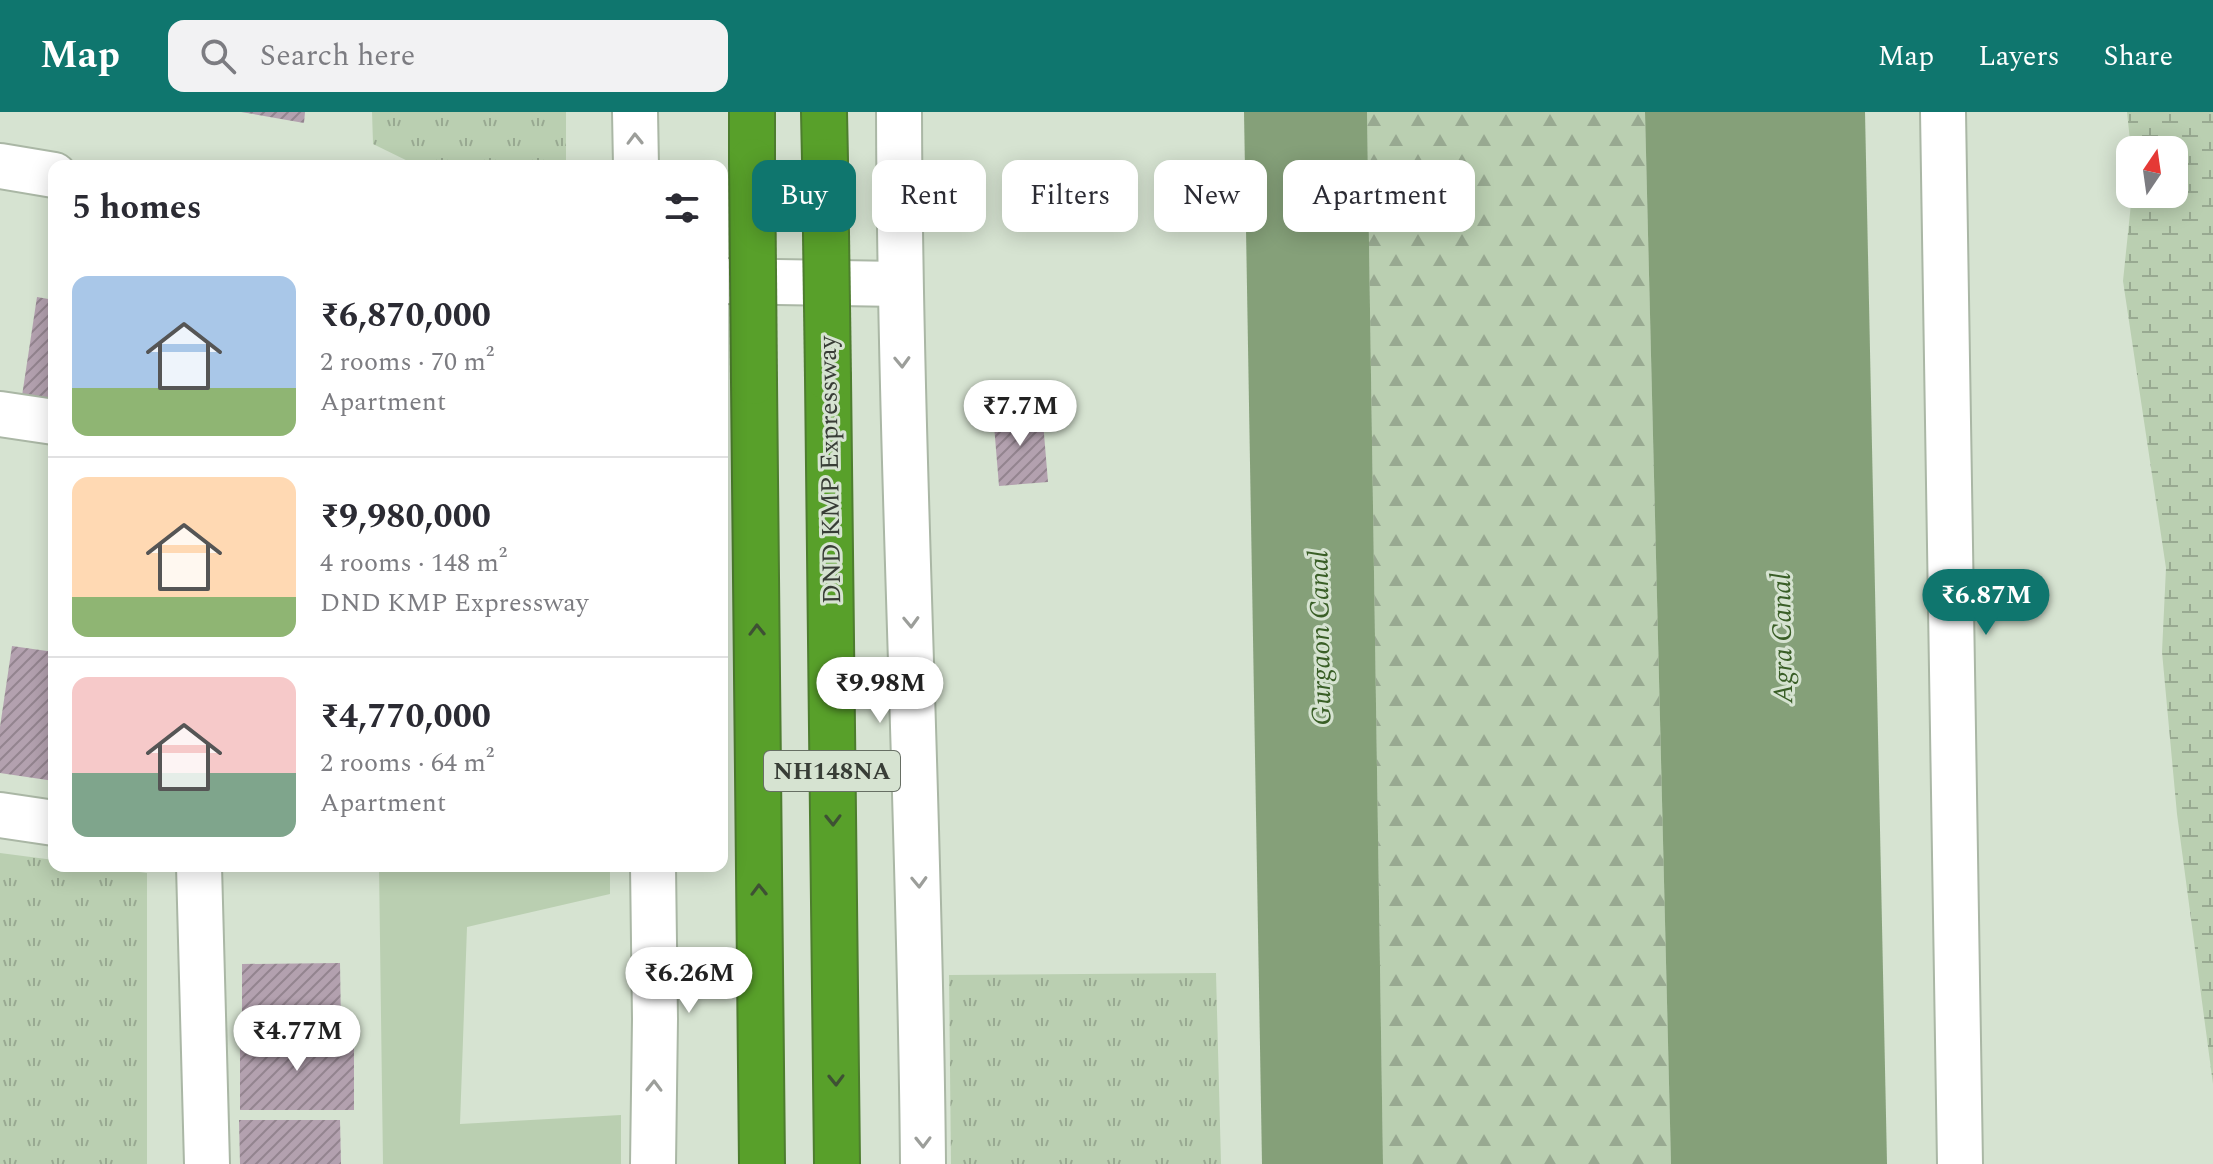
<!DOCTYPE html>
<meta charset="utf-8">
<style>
:root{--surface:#fff;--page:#f2f2f3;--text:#2b2b33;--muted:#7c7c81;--line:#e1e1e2;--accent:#0f766e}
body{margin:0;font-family:Spectral,serif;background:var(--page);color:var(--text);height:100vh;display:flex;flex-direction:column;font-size:30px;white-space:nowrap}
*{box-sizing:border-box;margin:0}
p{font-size:26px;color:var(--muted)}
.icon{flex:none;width:44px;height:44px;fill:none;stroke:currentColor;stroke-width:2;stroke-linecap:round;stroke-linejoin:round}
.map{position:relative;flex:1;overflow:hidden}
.sheet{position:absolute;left:48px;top:48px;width:680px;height:712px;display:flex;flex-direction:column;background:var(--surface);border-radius:16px;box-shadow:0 4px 20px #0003}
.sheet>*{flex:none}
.top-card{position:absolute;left:752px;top:48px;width:760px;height:72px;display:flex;gap:16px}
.needle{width:52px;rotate:13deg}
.tools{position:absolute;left:2116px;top:24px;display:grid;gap:16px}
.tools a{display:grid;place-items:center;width:72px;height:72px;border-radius:16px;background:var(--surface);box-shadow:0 4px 20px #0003;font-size:40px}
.price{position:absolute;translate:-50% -68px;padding:0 18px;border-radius:28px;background:#fff;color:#222;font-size:26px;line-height:52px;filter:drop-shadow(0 2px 4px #0008)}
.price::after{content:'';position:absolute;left:50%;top:48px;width:24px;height:18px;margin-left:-12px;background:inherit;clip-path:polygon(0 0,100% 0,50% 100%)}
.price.selected{background:var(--accent);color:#fff}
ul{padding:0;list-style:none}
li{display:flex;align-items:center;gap:24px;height:200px;padding:0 24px}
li+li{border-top:2px solid var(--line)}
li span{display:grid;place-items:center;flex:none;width:224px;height:160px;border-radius:16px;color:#555}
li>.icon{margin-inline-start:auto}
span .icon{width:96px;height:96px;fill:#fffc;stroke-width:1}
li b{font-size:34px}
h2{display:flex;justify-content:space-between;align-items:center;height:96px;padding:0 24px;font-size:34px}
.tag{padding:0 28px;border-radius:16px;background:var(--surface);box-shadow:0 4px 20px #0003;font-size:28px;line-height:72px}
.tag.selected{background:var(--accent);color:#fff}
header{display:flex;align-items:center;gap:48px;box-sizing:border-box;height:112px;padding:0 40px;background:var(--accent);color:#fff}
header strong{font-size:38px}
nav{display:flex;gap:44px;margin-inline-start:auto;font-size:28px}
.search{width:560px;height:72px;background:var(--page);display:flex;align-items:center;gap:20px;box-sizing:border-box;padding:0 28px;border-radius:16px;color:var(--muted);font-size:30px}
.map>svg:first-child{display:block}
</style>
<header>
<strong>Map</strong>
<div class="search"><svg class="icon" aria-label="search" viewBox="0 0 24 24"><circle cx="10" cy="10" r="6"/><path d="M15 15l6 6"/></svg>Search here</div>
<nav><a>Map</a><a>Layers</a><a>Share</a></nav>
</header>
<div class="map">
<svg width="2213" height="1052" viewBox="0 0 2213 1052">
<defs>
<pattern id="forest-firs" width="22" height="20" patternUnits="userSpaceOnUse" patternTransform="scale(2)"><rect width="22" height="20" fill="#bacfb1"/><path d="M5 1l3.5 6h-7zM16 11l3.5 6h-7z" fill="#98a991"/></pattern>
<pattern id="wetland-marsh" width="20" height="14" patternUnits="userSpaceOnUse" patternTransform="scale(2)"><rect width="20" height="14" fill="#bacfb1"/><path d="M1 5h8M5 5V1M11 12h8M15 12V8" fill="none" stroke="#98a991"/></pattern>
<pattern id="park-tufts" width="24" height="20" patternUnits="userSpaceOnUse" patternTransform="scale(2)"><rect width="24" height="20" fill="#bacfb1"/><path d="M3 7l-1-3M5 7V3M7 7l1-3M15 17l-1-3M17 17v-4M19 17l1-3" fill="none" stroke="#98a991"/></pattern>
<pattern id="building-hatch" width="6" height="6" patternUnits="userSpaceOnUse" patternTransform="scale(2)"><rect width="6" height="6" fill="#b3a1af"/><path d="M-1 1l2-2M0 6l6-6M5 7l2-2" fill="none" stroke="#93848f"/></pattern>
</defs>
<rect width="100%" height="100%" fill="#d6e3d1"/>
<path fill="#bacfb1" d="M 379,754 L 610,754 L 610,782 L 467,815 L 460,1012 L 621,1003 L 621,1052 L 383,1052 Z"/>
<path fill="url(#forest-firs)" d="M 1367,0 L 1645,0 L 1671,1052 L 1383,1052 Z"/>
<path fill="url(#wetland-marsh)" d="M 2127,0 L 2213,0 L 2213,972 L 2177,702 L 2162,540 L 2166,456 L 2123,169 L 2132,82 L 2174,82 L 2174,38 L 2131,38 Z"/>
<g fill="url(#park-tufts)">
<path d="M 372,0 L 566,0 L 566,54 L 418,54 L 373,32 Z"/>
<path d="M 0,741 L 54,748 L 54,754 L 96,754 L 147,761 L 147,1052 L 0,1052 Z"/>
<path d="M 1216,861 L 1221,1052 L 951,1052 L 949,863 Z"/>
</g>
<g fill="#85a079">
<path d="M 1244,0 L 1367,0 L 1383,1052 L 1262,1052 Z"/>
<path d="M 1645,0 L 1865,0 L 1887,1052 L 1671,1052 Z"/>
</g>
<g fill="url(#building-hatch)">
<path d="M 241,0 L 305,0 L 304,11 Z"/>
<path d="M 37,185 L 54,188 L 54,303 L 20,297 Z"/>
<path d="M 1042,298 L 1048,370 L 999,374 L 993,301 Z"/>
<path d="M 12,534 L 54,540 L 54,669 L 0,661 L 0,615 Z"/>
<path d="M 340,851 L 341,912 L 242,913 L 242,852 Z"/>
<rect x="240" y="924" width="114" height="74"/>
<path d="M 239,1008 L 340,1008 L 341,1052 L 240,1052 Z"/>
</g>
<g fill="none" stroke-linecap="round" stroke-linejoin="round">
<defs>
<g id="minor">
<path d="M 635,0 L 636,54"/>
<path d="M 899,0 C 900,351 920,701 923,1052"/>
<path d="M 1943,0 L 1960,1052"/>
<path d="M 0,54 L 54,63"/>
<path d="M 722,169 L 900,172"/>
<path d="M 0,302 L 54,310"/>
<path d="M 0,703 L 54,711"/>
<path d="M 199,754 L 207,1052"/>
<path d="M 653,1052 L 655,907 L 653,754"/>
</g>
<g id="highway">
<path d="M 752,0 L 752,49"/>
<path d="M 824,0 L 825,49"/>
<path d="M 828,266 L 837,1052"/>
<path d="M 754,270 L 762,1052"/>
</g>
</defs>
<use href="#minor" stroke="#aab7a5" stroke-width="48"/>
<use href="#highway" stroke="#4d7d2e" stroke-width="48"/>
<use href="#minor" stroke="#fff" stroke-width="44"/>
<use href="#highway" stroke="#58a02a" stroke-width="44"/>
<defs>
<g id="highway-bridge">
<path d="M 752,49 L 754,270"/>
<path d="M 825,49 L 828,266"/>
</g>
</defs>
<use href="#highway-bridge" stroke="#4d7d2e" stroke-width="48" stroke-linecap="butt"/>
<use href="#highway-bridge" stroke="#58a02a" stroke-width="44"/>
</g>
<defs><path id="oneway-chevron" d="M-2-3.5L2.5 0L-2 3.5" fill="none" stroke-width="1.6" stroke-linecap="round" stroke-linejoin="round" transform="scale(2)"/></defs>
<g stroke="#9c9e9a">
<use href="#oneway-chevron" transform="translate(635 27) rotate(-91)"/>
<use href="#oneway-chevron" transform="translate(902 250) rotate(88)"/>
<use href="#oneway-chevron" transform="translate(911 510) rotate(88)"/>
<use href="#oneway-chevron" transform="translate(919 770) rotate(88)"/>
<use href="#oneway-chevron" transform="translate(654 974) rotate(-89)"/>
<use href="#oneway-chevron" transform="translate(923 1030) rotate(89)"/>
</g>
<g stroke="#3e5134">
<use href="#oneway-chevron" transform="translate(757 518) rotate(-91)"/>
<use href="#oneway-chevron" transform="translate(833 708) rotate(89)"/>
<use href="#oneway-chevron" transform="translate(759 778) rotate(-91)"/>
<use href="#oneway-chevron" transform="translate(836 968) rotate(89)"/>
</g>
<g text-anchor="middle" stroke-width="6" stroke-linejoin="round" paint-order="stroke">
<rect fill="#d6e3d1" stroke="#676f64" stroke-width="2" x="764" y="639" width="136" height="40" rx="6"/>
<g font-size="24" font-weight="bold" fill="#383d36">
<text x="832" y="667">NH148NA</text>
</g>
<g font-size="26" fill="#383d36" stroke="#d6e3d1">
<text transform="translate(829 358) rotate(-91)" y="9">DND KMP Expressway</text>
</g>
<g font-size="28" font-style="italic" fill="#395e26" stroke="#d6e3d1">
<text transform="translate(1319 526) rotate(-91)" y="10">Gurgaon Canal</text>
<text transform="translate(1781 526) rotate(-91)" y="10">Agra Canal</text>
</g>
</g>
</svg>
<div class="tools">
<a><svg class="needle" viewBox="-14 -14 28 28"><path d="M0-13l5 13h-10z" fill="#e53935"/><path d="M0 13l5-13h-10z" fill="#7c7c81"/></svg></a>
</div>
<b class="price" style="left:1020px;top:336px">₹7.7M</b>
<b class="price selected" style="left:1986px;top:525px">₹6.87M</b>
<b class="price" style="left:880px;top:613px">₹9.98M</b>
<b class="price" style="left:689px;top:903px">₹6.26M</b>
<b class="price" style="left:297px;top:961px">₹4.77M</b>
<div class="top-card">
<a class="tag selected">Buy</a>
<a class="tag">Rent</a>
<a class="tag">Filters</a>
<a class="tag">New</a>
<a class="tag">Apartment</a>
</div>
<section class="sheet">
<h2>5 homes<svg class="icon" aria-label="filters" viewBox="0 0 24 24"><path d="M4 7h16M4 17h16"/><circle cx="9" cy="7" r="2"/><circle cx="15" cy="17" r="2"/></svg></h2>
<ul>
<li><span style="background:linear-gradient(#a9c7e8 70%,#8fb573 0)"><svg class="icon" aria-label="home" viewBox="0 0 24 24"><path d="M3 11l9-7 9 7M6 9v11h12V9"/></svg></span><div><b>₹6,870,000</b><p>2 rooms · 70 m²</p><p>Apartment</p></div></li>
<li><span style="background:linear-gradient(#ffd9b3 75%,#8fb573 0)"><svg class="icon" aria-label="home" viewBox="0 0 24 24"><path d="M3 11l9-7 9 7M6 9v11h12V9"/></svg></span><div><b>₹9,980,000</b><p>4 rooms · 148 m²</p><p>DND KMP Expressway</p></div></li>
<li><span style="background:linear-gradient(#f6c9c9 60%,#7fa58c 0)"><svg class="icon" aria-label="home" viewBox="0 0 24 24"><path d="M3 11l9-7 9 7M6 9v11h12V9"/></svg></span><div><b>₹4,770,000</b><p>2 rooms · 64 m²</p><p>Apartment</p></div></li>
</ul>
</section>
</div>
